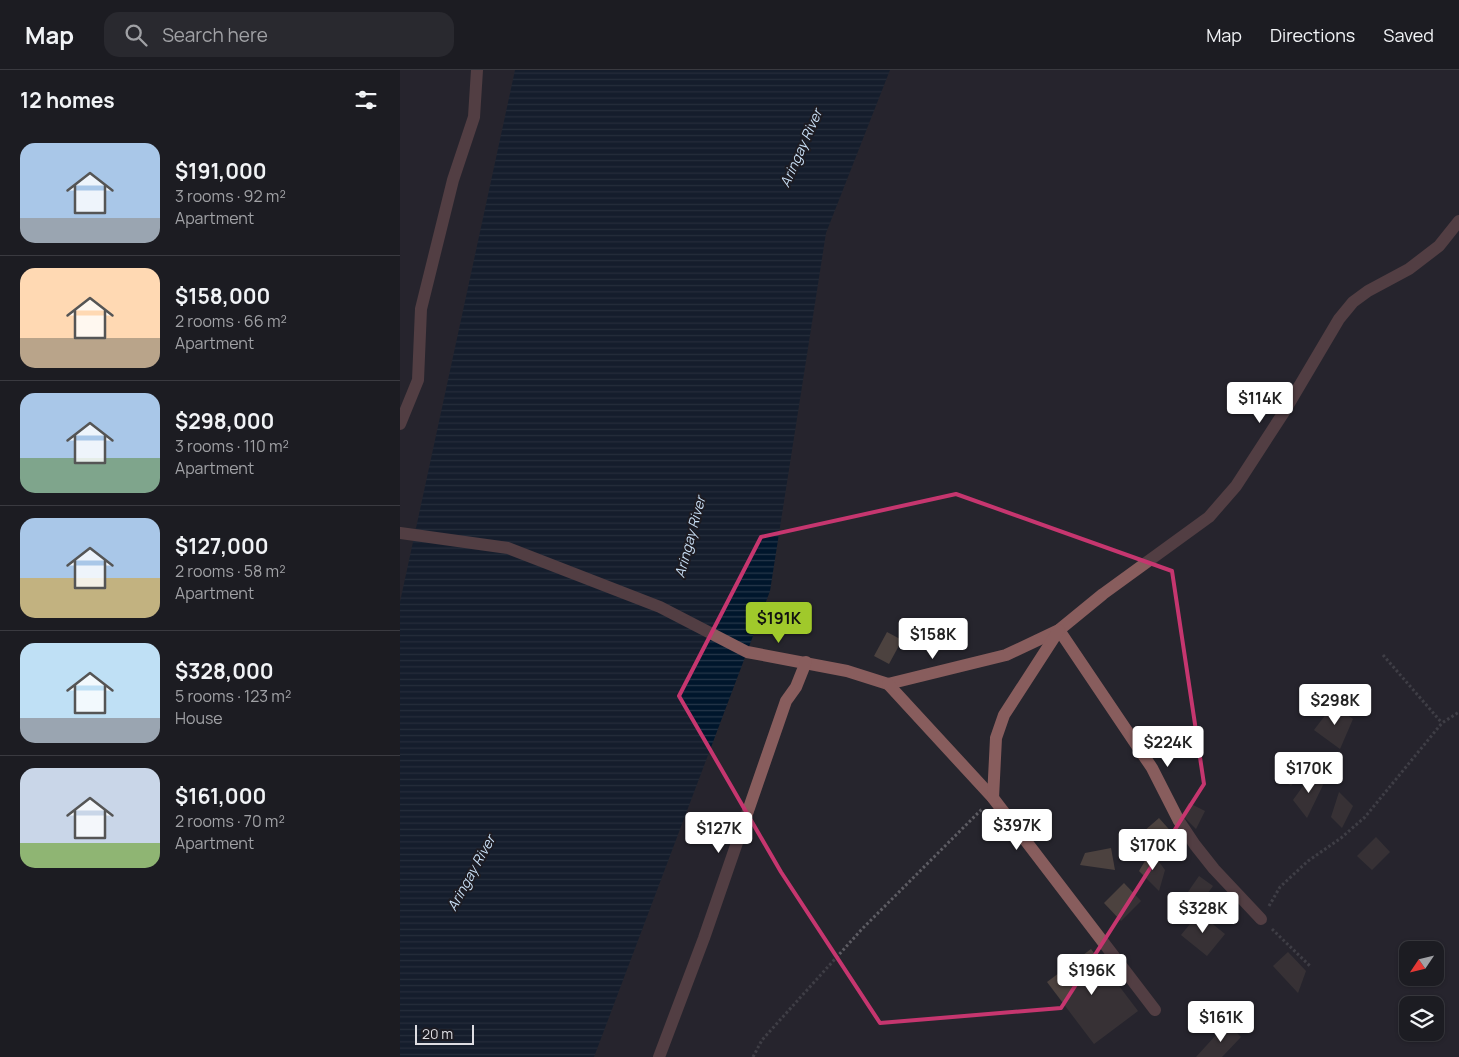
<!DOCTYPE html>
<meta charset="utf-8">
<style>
:root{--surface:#1c1c22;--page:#29292f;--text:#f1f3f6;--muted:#a0a1a5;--line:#3a3a40;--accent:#a0c92b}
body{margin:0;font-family:Manrope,sans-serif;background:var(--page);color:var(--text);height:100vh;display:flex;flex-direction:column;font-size:19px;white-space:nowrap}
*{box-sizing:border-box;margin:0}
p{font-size:16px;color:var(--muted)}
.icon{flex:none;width:28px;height:28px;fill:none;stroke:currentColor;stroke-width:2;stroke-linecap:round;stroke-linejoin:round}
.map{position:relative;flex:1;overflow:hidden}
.panel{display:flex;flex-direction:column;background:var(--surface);width:400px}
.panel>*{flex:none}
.needle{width:32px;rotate:235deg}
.controls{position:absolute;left:999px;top:871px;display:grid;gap:10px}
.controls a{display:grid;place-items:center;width:45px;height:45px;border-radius:10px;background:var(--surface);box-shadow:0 1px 4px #0004,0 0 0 1px var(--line);font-size:25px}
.scale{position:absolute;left:15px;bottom:12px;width:59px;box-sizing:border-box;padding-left:5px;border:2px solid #dedde2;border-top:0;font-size:14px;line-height:18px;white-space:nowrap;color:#dedde2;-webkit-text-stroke:4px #1d1c23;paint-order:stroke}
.price{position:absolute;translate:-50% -42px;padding:0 11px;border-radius:5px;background:#fff;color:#222;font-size:16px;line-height:32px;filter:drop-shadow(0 1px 2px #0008)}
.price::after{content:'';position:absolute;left:50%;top:30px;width:15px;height:11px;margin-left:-8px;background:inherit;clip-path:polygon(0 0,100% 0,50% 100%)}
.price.active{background:var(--accent);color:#111}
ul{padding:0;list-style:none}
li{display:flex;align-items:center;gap:15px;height:125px;padding:0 20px}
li+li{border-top:1px solid var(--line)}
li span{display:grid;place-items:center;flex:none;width:140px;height:100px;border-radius:15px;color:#555}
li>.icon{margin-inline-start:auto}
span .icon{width:60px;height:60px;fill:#fffc;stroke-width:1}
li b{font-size:21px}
h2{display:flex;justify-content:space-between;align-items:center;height:60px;padding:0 20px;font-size:21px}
header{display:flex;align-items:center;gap:30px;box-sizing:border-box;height:70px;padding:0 25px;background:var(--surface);border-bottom:1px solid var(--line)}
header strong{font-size:24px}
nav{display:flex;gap:28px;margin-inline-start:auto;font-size:18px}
.search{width:350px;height:45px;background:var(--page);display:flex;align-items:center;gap:12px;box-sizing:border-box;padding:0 18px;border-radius:15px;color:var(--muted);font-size:19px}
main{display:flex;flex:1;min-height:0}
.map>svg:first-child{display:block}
</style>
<header>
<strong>Map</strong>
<div class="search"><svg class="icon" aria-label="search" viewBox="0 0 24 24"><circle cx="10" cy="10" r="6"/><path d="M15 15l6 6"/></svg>Search here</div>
<nav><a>Map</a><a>Directions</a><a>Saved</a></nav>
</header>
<main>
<section class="panel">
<h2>12 homes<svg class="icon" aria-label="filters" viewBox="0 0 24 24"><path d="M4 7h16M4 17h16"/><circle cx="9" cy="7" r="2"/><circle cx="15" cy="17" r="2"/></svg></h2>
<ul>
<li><span style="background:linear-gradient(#a9c7e8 75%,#9aa5b1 0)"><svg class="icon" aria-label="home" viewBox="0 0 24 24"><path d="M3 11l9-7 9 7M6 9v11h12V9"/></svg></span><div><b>$191,000</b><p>3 rooms · 92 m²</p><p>Apartment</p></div></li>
<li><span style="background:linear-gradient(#ffd9b3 70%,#b9a48a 0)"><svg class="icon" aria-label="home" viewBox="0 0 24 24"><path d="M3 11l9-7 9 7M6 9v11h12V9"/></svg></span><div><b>$158,000</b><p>2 rooms · 66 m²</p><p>Apartment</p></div></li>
<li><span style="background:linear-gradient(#a9c7e8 65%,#7fa58c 0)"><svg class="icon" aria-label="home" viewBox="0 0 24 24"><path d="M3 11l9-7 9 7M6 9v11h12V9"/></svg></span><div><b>$298,000</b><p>3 rooms · 110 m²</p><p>Apartment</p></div></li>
<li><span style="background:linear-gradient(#a9c7e8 60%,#c2b280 0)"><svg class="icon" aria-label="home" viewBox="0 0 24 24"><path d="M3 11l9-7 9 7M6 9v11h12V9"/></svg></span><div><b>$127,000</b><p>2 rooms · 58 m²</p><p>Apartment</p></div></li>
<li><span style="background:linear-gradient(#bfe0f5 75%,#9aa5b1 0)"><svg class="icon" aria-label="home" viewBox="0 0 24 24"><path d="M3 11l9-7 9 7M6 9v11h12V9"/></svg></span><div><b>$328,000</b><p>5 rooms · 123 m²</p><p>House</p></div></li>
<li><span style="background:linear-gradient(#c9d6e8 75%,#8fb573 0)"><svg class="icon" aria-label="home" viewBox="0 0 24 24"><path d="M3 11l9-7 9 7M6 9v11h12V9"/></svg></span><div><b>$161,000</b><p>2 rooms · 70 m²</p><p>Apartment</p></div></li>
</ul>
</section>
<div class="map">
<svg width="1059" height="987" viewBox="0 0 1059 987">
<defs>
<pattern id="water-rules" width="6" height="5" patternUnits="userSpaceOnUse" patternTransform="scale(1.25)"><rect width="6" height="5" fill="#00162c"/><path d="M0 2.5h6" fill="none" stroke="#25374a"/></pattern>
</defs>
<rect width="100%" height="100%" fill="#26252d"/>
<path fill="url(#water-rules)" d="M 115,0 L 490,0 L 426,163 L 370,521 L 194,987 L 0,987 L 0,532 Z"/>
<g fill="#4c423f">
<path d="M 487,562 L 502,570 L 489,594 L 474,586 Z"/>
<path d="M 933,635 L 953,649 L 940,679 L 914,660 Z"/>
<path d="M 889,689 L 904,700 L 891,716 L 882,709 Z"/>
<path d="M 914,701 L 923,715 L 907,748 L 893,730 Z"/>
<path d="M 939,722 L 953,736 L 942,758 L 931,747 Z"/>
<path d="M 789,733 L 805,741 L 796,759 L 782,745 Z"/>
<path d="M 759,748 L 775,766 L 760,780 L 743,762 Z"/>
<path d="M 976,767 L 990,782 L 972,800 L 957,786 Z"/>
<path d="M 711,778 L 715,800 L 680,795 L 685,783 Z"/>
<path d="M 751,781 L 765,800 L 759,821 L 739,801 Z"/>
<path d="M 799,806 L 813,816 L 794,842 L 781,832 Z"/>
<path d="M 724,813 L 741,831 L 721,851 L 704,833 Z"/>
<path d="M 799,843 L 825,864 L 807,886 L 781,865 Z"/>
<path d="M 691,879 L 738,941 L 694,974 L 647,912 Z"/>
<path d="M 888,882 L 906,901 L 898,923 L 873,896 Z"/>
<path d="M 827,953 L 841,967 L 822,987 L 796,987 Z"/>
</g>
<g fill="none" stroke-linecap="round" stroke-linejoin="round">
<g stroke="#5e5d64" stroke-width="3" stroke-dasharray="2.5 2.5" stroke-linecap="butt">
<path d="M 983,585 L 1042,653"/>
<path d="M 869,836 L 880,817 L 908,791 L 941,768 L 965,747 L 1042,653 L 1059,642"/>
<path d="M 872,859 L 911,897"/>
<path d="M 353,987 L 362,970 L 462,859 L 582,739"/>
</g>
<g stroke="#885d5d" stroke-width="12">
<path d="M 0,354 L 18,310 L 21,239 L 53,110 L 74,47 L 77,0"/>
<path d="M 0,463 L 108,478 L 260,537 L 347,582 L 447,601 L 488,614 L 606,585 L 659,560 L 703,524 L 809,447 L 836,416 L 884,342 L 939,249 L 953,232 L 968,221 L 1009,199 L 1039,176 L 1059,151"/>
<path d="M 659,560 L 752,698 L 779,751 L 795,775 L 814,799 L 861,849"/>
<path d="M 488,614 L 593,728 L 755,940"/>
<path d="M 593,728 L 596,668 L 604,645 L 659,560"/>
<path d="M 259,987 L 304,868 L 386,631 L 396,617 L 406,592"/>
</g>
</g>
<path d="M0 0H1059V987H0ZM 556,424 L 772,501 L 804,714 L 661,938 L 480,953 L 381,802 L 279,626 L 361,467 Z" fill="#26252d" fill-opacity=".55" fill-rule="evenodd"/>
<path fill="none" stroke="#c6366f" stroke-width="4" stroke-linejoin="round" d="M 556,424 L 772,501 L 804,714 L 661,938 L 480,953 L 381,802 L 279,626 L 361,467 Z"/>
<g text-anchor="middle" stroke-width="4" stroke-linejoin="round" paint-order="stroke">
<g font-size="14" font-style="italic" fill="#c8def4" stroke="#1d1c23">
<text transform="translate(401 78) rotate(-66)" y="5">Aringay River</text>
<text transform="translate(290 467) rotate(-75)" y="5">Aringay River</text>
<text transform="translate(71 803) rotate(-61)" y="5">Aringay River</text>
</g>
</g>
</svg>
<div class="controls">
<a><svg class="needle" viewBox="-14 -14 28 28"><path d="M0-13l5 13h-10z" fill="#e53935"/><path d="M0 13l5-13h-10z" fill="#a0a1a5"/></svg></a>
<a><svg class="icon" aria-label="layers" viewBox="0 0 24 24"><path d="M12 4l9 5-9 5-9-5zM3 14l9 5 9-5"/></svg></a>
</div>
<div class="scale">20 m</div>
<b class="price" style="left:860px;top:354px">$114K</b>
<b class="price active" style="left:379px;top:574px">$191K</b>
<b class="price" style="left:533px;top:590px">$158K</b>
<b class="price" style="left:935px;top:656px">$298K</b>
<b class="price" style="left:768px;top:698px">$224K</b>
<b class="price" style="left:909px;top:724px">$170K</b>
<b class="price" style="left:617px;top:781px">$397K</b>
<b class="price" style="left:319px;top:784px">$127K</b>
<b class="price" style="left:753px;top:801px">$170K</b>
<b class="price" style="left:803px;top:864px">$328K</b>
<b class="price" style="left:692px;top:926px">$196K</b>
<b class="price" style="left:821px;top:973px">$161K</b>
</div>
</main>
